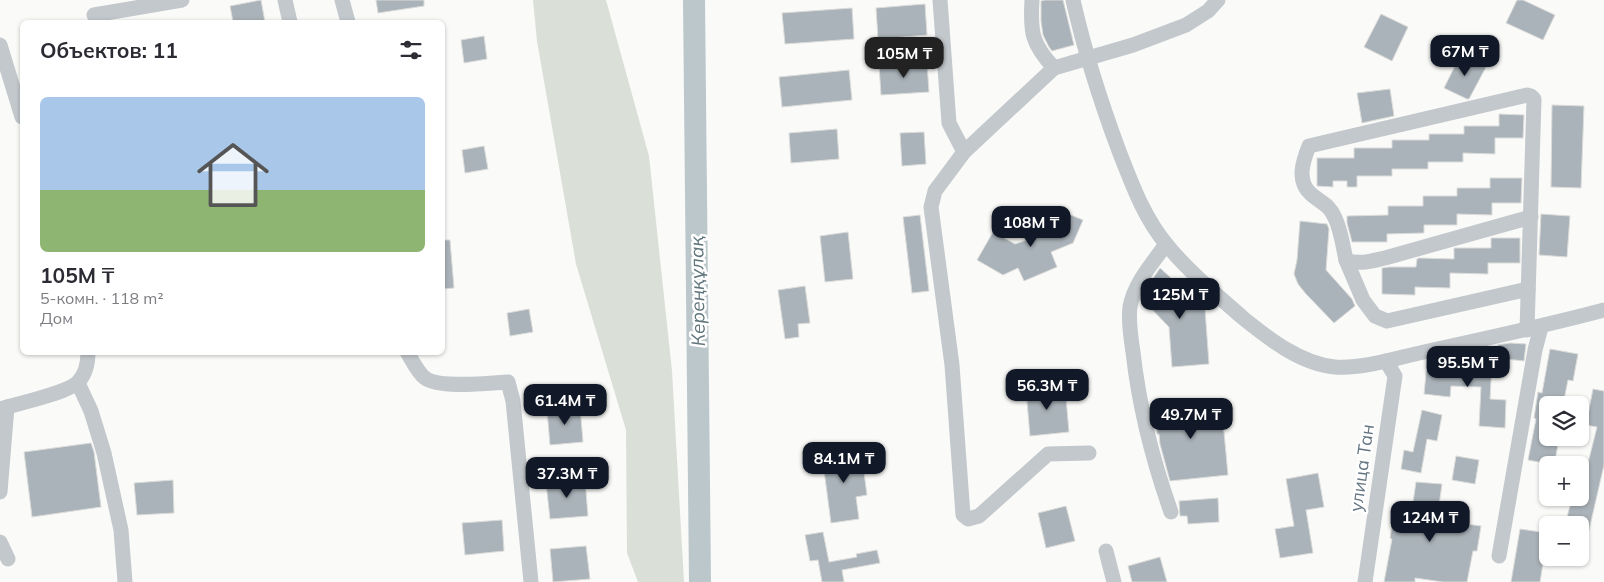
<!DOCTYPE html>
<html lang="ru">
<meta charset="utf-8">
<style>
:root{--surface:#fff;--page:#f7f7f7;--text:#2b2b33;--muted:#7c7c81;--line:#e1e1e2;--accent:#111827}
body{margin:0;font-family:Mulish,sans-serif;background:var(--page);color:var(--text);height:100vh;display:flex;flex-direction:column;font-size:19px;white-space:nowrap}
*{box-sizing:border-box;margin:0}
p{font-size:16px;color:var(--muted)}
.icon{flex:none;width:28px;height:28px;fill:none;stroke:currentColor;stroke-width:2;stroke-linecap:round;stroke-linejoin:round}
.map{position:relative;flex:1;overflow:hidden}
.sheet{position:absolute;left:20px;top:20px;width:425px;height:335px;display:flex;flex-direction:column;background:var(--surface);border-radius:8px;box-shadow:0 1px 4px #0004}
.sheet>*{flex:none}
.fabs{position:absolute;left:1539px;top:396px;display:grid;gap:10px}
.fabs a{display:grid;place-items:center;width:50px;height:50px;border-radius:8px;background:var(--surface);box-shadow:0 1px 4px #0004;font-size:25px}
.price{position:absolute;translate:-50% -42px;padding:0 11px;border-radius:10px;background:var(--accent);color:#fff;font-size:16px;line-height:32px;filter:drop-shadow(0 1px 2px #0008)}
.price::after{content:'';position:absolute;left:50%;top:30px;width:15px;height:11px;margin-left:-8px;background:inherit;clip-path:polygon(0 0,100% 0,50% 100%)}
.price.current{background:#222;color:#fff}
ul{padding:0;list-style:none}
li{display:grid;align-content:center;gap:10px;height:265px;padding:0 20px}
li+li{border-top:1px solid var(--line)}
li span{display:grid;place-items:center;height:155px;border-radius:8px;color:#555}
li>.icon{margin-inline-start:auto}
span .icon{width:90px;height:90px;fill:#fffc;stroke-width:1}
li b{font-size:21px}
h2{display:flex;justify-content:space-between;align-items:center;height:60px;padding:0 20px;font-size:21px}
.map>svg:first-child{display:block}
</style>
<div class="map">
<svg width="1604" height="582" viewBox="0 0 1604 582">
<rect width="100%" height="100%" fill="#fafaf8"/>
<path fill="#dadfd7" d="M 533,0 L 606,0 L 649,156 L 672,371 L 684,582 L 638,582 L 627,553 L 626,430 L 576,264 L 537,41 Z"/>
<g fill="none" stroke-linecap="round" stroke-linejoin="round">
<path stroke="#bbc7cb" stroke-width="22" d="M 694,0 L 700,582"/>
</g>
<g fill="#aab3b9" stroke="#dcdcda">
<path d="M 261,0 L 265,22 L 233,22 L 230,6 Z"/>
<path d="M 376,0 L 424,0 L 424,6 L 378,13 Z"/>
<path d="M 1045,0 L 1063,0 L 1074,45 L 1052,51 L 1049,47 L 1043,35 L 1041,21 L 1041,1 Z"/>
<path d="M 1517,0 L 1523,0 L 1555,15 L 1543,40 L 1506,23 Z"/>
<path d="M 925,4 L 927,35 L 878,39 L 876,8 Z"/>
<path d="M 852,8 L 854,39 L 785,44 L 782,13 Z"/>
<path d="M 1381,14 L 1408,27 L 1392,61 L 1364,47 Z"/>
<path d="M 484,36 L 487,59 L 464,63 L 461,40 Z"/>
<path d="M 1461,54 L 1486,67 L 1469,99 L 1467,99 L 1444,88 Z"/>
<path d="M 927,62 L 929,92 L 881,95 L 879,65 Z"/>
<path d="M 849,70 L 852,100 L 782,107 L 779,77 Z"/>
<path d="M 1390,89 L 1394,116 L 1362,123 L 1357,93 Z"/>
<path d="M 1552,105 L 1584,106 L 1581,188 L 1551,187 Z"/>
<path d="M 1499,114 L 1524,115 L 1523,138 L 1495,138 L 1495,154 L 1463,153 L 1463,162 L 1428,162 L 1428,169 L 1392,169 L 1392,176 L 1357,176 L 1357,187 L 1347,187 L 1347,181 L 1333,181 L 1333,187 L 1317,186 L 1317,158 L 1354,158 L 1354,148 L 1392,148 L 1392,140 L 1429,140 L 1429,134 L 1464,134 L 1464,126 L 1499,126 Z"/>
<path d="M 837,129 L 839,159 L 791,163 L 789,133 Z"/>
<path d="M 924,132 L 926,164 L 902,166 L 900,133 Z"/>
<path d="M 484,146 L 488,169 L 465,173 L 462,150 Z"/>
<path d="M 1490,178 L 1522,178 L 1521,203 L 1492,203 L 1492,215 L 1457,214 L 1457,225 L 1424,225 L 1424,233 L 1387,234 L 1387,242 L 1352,242 L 1347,223 L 1347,216 L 1388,215 L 1388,206 L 1423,206 L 1423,196 L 1457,196 L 1457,188 L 1490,188 Z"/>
<path d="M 1056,209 L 1083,220 L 1073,243 L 1051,252 L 1057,267 L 1024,281 L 1018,268 L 1003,275 L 977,260 L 993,232 L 1015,244 L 1045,234 Z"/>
<path d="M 1541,214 L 1570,216 L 1567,257 L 1539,255 Z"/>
<path d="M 920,215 L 929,291 L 912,293 L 903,217 Z"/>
<path d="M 1300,221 L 1327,224 L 1329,229 L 1326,270 L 1352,299 L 1355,306 L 1334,323 L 1306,294 L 1298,284 L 1294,274 L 1297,260 Z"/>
<path d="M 848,232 L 853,279 L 825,282 L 820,236 Z"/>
<path d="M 1491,238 L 1520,238 L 1520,263 L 1488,263 L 1488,274 L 1450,273 L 1450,288 L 1415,287 L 1415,295 L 1382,294 L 1382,268 L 1389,267 L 1416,267 L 1417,259 L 1419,258 L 1454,259 L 1454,248 L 1491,248 Z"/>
<path d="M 442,240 L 450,240 L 454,288 L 442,289 Z"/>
<path d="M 1160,268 L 1205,309 L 1209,364 L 1172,367 L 1169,327 L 1142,299 L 1148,286 Z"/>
<path d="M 805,286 L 810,323 L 798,324 L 799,337 L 785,339 L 778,290 Z"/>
<path d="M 529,309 L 533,332 L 510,336 L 507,313 Z"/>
<path d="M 1510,343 L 1526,344 L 1524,361 L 1497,358 L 1498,345 Z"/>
<path d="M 1550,349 L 1578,354 L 1573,381 L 1568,380 L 1563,405 L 1548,405 L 1548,438 L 1559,440 L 1554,465 L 1528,460 L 1536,419 L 1534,418 L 1538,392 L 1542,393 Z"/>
<path d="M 1466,361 L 1492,362 L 1490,399 L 1506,400 L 1505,428 L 1479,426 L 1481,387 L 1451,386 L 1450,397 L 1424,394 L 1427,363 L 1466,367 Z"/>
<path d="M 1065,386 L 1069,432 L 1030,436 L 1026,390 Z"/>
<path d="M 1593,389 L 1604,391 L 1604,465 L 1584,552 L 1580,551 L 1580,525 L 1565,525 L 1572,498 L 1580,498 L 1580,474 L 1585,475 L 1597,427 L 1586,425 Z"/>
<path d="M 1206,399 L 1224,432 L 1228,475 L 1170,481 L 1160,444 L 1159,434 L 1157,434 L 1157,431 L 1151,404 Z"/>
<path d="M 580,407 L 583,442 L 550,445 L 547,410 Z"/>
<path d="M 1422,410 L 1442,415 L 1437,441 L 1427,439 L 1421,473 L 1401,469 L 1404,450 L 1413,452 Z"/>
<path d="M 91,443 L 94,452 L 101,507 L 32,517 L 24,452 Z"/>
<path d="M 861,450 L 867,495 L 856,497 L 859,519 L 831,523 L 822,455 Z"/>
<path d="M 1456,456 L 1479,460 L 1475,484 L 1452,480 Z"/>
<path d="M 1318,473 L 1324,507 L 1306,510 L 1313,553 L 1280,558 L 1275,529 L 1294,526 L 1286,479 Z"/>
<path d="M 585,479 L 588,516 L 550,519 L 546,483 Z"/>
<path d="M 173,480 L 174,513 L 137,515 L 134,483 Z"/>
<path d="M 1416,482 L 1442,484 L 1437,520 L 1481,526 L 1477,551 L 1473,551 L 1467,582 L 1443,582 L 1415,578 L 1415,582 L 1384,582 L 1392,539 L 1390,538 L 1394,514 L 1411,516 Z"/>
<path d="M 1218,498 L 1219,522 L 1188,524 L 1187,516 L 1180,516 L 1179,501 Z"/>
<path d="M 1066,506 L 1075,541 L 1046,548 L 1038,513 Z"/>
<path d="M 502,520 L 504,551 L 465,555 L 462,523 Z"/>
<path d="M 1520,529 L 1548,533 L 1540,582 L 1511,582 Z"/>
<path d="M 823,532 L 829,562 L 857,557 L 856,554 L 877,550 L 880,563 L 842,570 L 844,582 L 822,582 L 818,560 L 810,561 L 805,535 Z"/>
<path d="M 586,546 L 590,579 L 553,582 L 550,549 Z"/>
<path d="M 1160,557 L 1167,582 L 1132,582 L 1128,566 Z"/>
</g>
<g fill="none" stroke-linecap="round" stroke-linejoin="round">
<g stroke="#c3c8cc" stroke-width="15">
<path d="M 285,0 L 290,22"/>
<path d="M 342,0 L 348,22"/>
<path d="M 940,0 L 949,123 L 964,152"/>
<path d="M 1032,0 C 1030,33 1032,44 1054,68"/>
<path d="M 1073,0 C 1085,53 1100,100 1119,151 C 1132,184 1144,218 1167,245 C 1189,272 1217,295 1243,318 C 1269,339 1301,364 1335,367 C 1364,369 1396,358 1424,352 C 1484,339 1544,326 1604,310"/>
<path d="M 94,15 L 182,0"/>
<path d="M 0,45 L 22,117"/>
<path d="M 1166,244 C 1153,263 1134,283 1130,307 C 1128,322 1131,338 1133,352 C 1139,406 1153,461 1171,512"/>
<path d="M 1346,260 L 1363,300 L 1375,316 L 1387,321 L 1528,289"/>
<path d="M 1527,330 L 1534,99 L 1531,96 L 1527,95 L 1309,146 C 1303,161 1296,181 1311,194 C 1321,203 1329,204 1335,218 C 1341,230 1343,247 1346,260 C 1360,265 1371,261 1385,258 L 1531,217"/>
<path d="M 407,352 C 412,360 418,373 425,378 C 440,389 489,383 508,382 L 513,401 L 531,582"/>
<path d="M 78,383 L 91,411 L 104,453 L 121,530 L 125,582"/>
<path d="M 0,409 C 16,404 68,393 78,382 C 86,374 88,363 88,352"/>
<path d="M 1089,453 L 1048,454 L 979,516 L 968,519 L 963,515 L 952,365 L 931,207 L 935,191 L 964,152 L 1054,68 L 1133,45 L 1186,25 L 1208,11 L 1218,0"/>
<path d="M 0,492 L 7,407"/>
<path d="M 0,542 L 8,559"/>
<path d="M 1106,551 L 1114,582"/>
<path d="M 1499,556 L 1535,350 L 1541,327"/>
<path d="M 1365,582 L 1395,376 L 1386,361"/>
</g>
</g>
<g text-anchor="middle" stroke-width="5" stroke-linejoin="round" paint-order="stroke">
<g font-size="18" fill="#657683" stroke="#fff">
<text transform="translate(1362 468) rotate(-82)" y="6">улица Тан</text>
</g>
<g font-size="19" font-style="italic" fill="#60757c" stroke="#fff">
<text transform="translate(697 291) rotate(-91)" y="7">Кереңқұлақ</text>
</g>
</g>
</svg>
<div class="fabs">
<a><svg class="icon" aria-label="layers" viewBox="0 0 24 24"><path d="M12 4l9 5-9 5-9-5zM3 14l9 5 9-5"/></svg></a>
<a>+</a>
<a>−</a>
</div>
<b class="price" style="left:1465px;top:77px">67M ₸</b>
<b class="price current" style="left:904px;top:79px">105M ₸</b>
<b class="price" style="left:1031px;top:248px">108M ₸</b>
<b class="price" style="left:1180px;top:320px">125M ₸</b>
<b class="price" style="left:1468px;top:388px">95.5M ₸</b>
<b class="price" style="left:1047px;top:411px">56.3M ₸</b>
<b class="price" style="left:565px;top:426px">61.4M ₸</b>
<b class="price" style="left:1191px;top:440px">49.7M ₸</b>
<b class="price" style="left:844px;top:484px">84.1M ₸</b>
<b class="price" style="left:567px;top:499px">37.3M ₸</b>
<b class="price" style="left:1430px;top:543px">124M ₸</b>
<section class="sheet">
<h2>Объектов: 11<svg class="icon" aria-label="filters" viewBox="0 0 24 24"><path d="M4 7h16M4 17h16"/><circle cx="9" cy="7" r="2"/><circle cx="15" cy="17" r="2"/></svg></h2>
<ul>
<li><span style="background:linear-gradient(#a9c7e8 60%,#8fb573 0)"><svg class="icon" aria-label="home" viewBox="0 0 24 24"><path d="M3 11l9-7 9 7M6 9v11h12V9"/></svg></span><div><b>105M ₸</b><p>5-комн. · 118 m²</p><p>Дом</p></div></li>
</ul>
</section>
</div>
